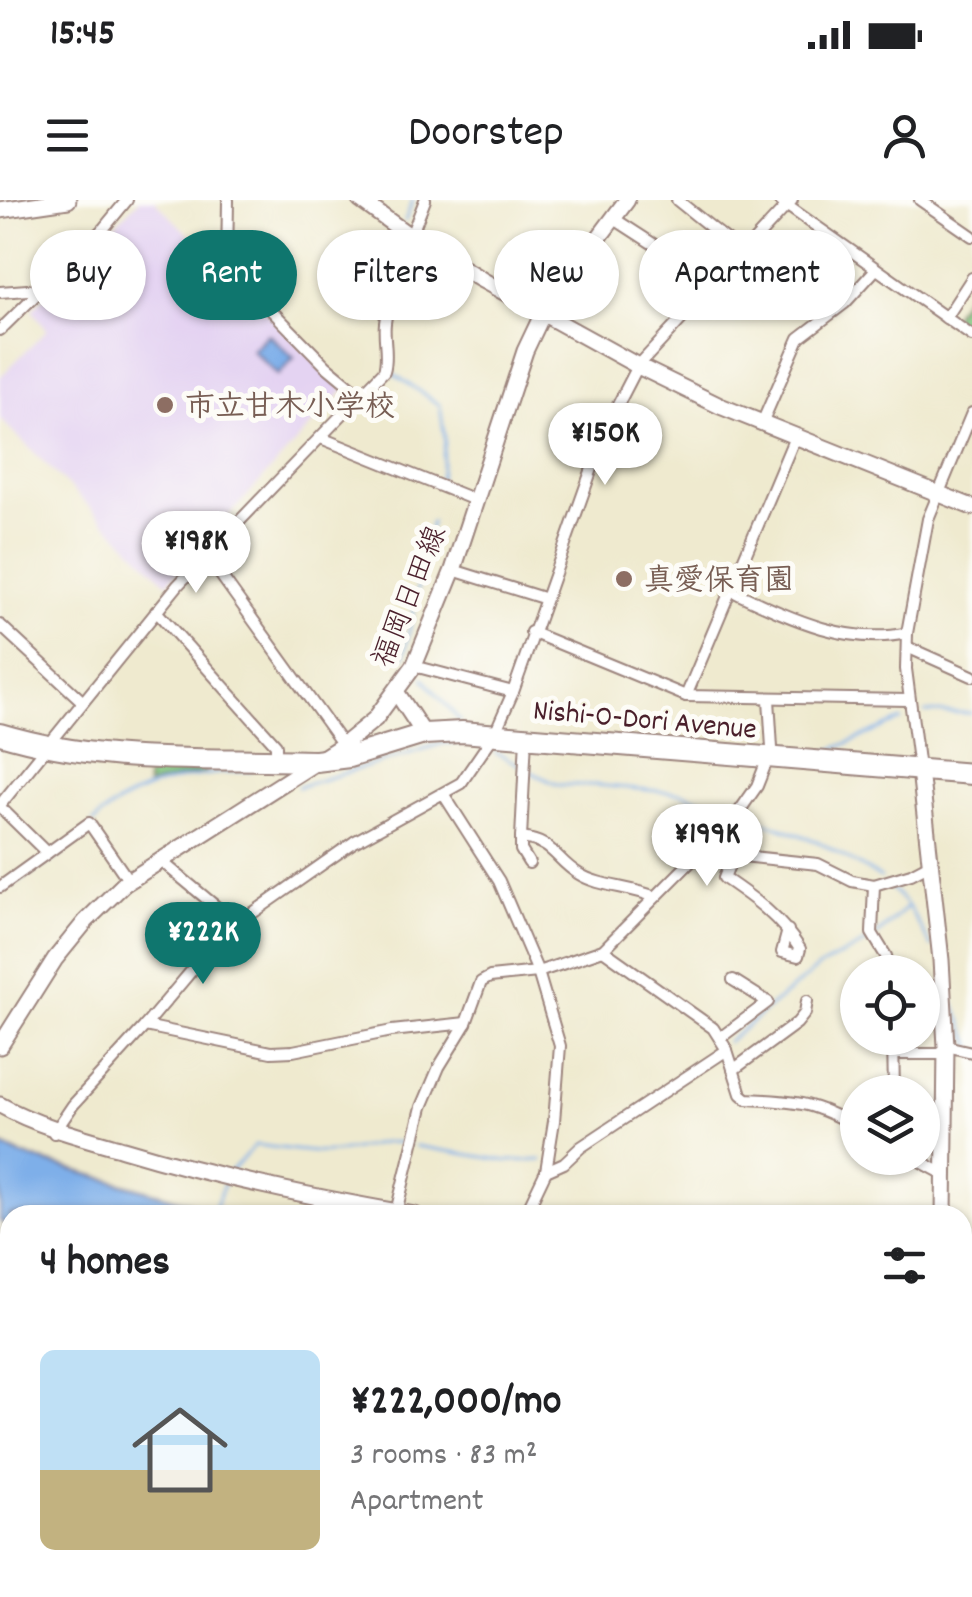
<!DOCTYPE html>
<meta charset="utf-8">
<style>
:root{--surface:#fff;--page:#f6f6f6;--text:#202124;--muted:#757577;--accent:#0f766e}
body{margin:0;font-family:Dekko,"Klee One",sans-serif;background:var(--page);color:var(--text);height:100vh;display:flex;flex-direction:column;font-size:38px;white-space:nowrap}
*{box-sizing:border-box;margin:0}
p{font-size:32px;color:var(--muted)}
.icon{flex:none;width:55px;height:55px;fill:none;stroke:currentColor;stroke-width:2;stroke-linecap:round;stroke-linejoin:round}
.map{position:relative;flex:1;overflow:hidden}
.details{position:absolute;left:0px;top:1005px;width:972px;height:392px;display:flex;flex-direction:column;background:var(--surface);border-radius:30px 30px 0 0;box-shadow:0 2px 8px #0004}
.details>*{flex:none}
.hud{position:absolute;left:30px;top:30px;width:912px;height:90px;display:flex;gap:20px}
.tools{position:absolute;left:840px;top:755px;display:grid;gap:20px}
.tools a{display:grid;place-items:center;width:100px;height:100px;border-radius:50%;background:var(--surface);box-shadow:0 2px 8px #0004;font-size:50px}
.price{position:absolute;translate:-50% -85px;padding:0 22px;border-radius:35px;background:#fff;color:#222;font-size:32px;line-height:65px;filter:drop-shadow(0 2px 5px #0008)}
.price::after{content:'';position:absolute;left:50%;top:60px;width:30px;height:22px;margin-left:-15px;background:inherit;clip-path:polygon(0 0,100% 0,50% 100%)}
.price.current{background:var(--accent);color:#fff}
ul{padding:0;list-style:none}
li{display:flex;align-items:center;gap:30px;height:250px;padding:0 40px}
li span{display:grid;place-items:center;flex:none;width:280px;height:200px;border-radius:15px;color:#555}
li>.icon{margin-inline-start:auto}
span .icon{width:120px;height:120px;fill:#fffc;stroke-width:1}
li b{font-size:42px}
h2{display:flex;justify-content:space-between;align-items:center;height:120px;padding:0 40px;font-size:42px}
.tag{padding:0 35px;border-radius:45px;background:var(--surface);box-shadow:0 2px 8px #0004;font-size:35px;line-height:90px}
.tag.current{background:var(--accent);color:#fff}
.status{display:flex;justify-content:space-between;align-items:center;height:70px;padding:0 50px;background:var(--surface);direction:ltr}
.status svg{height:28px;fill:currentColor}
header{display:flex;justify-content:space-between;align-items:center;height:130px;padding:0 40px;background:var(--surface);font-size:45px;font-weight:600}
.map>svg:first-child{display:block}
</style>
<div class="status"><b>15:45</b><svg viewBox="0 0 49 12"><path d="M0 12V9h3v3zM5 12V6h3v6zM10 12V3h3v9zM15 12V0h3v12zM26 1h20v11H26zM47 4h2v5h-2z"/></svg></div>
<header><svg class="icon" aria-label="menu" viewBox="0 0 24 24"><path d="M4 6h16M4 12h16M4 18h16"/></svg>Doorstep<svg class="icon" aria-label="person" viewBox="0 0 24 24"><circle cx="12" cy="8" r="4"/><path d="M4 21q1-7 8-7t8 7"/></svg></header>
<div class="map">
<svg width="972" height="1397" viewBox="0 0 972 1397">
<rect width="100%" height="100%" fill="#fdfcf7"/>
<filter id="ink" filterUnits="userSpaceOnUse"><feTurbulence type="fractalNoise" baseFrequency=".01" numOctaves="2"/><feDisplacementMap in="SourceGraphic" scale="20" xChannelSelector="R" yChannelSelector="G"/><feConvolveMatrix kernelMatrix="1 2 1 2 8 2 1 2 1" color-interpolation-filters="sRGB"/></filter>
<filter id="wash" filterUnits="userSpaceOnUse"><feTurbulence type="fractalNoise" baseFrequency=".0048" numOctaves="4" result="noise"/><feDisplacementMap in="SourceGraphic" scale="40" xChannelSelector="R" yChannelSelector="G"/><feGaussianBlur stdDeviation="2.25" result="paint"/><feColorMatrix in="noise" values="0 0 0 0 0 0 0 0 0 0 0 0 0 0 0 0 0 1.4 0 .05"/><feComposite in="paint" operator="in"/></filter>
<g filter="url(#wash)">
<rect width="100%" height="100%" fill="#efeacf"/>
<path fill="#e4d3f2" d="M 139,0 L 154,0 L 344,190 L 167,383 L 0,219 L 0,177 L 47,130 L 32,110 Z"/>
<g fill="#87cb84" stroke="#687558" stroke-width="2.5">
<path d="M 972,85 L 972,130 L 955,119 L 954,114 Z"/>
<path d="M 147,567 L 204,567 L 206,571 L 147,586 Z"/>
</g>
<g fill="#7eafe9" stroke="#64678a" stroke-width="2.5">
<path d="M 268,134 L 294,158 L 278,175 L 252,150 Z"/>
<path d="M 0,945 L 21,955 L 233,1015 L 10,1015 L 10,1027 L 0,1021 Z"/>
</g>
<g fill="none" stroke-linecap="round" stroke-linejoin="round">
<g stroke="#7eafe9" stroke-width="2.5">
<path d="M 405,21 L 413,0"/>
<path d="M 391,172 L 440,205 L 445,241 L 440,279"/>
<path d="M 404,457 L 431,322"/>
<path d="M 423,478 L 460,521"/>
<path d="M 925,512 L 972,513"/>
<path d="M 495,552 L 520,565"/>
<path d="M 827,552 L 901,520"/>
<path d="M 527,570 L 558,585 L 595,585 L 681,593 L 736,611"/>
<path d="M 763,583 L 771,571"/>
<path d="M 298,587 L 444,543 L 466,543"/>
<path d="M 744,614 L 819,642 L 881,678"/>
<path d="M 93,623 C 137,581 195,574 252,570"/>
<path d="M 887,684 L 908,706 L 931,746"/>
<path d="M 10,686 L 62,654 L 84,633"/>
<path d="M 877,735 L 908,706"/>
<path d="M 950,795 L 972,845"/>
<path d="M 727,842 L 819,767 L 871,740"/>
<path d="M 416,946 L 508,961 L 542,960"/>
<path d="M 230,972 L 255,945 C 284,948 315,955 344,951 C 366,948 387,938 408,944"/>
<path d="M 212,1015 L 224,984"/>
<path d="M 541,1397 L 547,1388"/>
</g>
<path stroke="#7eafe9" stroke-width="18" d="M 962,1082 L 972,1083"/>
</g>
</g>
<g filter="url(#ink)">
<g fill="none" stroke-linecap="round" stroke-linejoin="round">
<defs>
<g id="street">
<path d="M 228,0 L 227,65 L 326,166 L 361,195"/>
<path d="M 677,0 L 743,53"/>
<path d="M 779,0 L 972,136"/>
<path d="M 920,0 L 972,36"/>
<path d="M 613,18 L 715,84"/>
<path d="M 0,92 L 41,89"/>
<path d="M 946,118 L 972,78"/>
<path d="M 0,130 L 104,28 L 127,0"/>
<path d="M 762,223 L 799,138 L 845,103 L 876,69"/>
<path d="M 321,238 L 475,300"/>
<path d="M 207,356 L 343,545"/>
<path d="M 453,370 L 543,398"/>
<path d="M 730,390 C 784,415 846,447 907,433"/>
<path d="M 156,411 L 276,545 L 276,559"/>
<path d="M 0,425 L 82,501"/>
<path d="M 531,432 L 686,496 L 909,500"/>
<path d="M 907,447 L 972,476"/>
<path d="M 414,466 L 513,492"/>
<path d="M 686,496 L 795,237"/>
<path d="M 526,538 L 521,638 L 521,650 L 529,663"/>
<path d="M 919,569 L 906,469 L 907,433 L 928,319 L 972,213"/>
<path d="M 444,595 L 499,681 L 538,772 L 560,846 L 554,921 L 546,971 L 525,1015"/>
<path d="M 0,605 L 178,385 L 384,171 C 389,155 383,140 385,123 C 390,80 410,40 425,0"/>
<path d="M 0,607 L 47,653"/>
<path d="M 736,616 L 733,655 L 724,678 C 755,699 780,717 800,749 L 798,756 L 782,752 L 788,730"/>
<path d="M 521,638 C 555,642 554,659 579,674 C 600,687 629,686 655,697"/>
<path d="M 733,655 L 818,664 L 852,681 L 874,685"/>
<path d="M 160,660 L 237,724"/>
<path d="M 0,687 L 89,623 L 129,681"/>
<path d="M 603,750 L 713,828 L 727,850 L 741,894 L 747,899 C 800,902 809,901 858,927"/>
<path d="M 891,772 L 886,756 L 872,733 L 874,685 L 911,674 L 930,664"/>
<path d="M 145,826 L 271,852 L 293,851 L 392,831 L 466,823"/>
<path d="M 720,838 L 768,802 L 733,780"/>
<path d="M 893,838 L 894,892"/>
<path d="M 946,846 L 972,852"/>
<path d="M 894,854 L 946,854"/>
<path d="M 733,870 L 797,823 L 805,813 L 807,801"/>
<path d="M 54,933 L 73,905 L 145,826 L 209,750 L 237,724 L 354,642 L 461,583 L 494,535 L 513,492 L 607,226 L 638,166 L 792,0"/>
<path d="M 914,958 L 944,974"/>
<path d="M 546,971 L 564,963 L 581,947 L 727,850"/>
<path d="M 396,1012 L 422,907 L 439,867 L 466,823 L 481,782 L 490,777 L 538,772 L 603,750 L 736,616 L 757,586 L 772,548 L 769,499"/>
<path d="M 962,1056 L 972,1057"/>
<path d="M 962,1191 L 972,1190"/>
<path d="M 962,1259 L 972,1261"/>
<path d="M 0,1356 L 10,1339"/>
<path d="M 110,1388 L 124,1397"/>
<path d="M 168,1397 L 173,1388"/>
<path d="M 345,1397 L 350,1388"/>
</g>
<g id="secondary">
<path d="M 360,0 L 411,37 L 482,80 L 638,166 L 720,206 L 972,307"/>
<path d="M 0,10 L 68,0"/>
<path d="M 397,493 L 424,534"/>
<path d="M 920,570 L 941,760 L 946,846 L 944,1015"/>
<path d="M 0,846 L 55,759 L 86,721 L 124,684 L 343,545 L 375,519 L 414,466 L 453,370 L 525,151 L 544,111 L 627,0"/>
<path d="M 0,905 C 38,926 81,937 123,949 C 219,978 316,998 415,1015"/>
<path d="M 0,1181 L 10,1186"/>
<path d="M 448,1388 L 469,1397"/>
<path d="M 911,1397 L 913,1388"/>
</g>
<path id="highway" d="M 0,534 C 107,566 206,557 316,561 L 349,557 L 424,534 L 462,532 L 972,574"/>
</defs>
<use href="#street" stroke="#9c847d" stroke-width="14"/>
<use href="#secondary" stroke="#9c847d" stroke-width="19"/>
<use href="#highway" stroke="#9c847d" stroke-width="24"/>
<use href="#street" stroke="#fff" stroke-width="10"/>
<use href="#secondary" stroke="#fff" stroke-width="15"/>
<use href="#highway" stroke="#fff" stroke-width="20"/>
</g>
</g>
<g fill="#8d6e63" stroke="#fdfcf7" stroke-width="4">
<circle cx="165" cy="205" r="10"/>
<circle cx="624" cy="379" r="10"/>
</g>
<g text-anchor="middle" stroke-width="10" stroke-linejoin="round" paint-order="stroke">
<g font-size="30" font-weight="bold" fill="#785e54" stroke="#fdfcf7" text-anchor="start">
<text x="185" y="215">市立甘木小学校</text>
<text x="644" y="389">真愛保育園</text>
</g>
<g font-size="30" fill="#4a1f2b" stroke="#fdfcf7">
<text transform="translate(408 396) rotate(-68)" y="10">福岡日田線</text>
<text transform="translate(645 518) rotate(5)" y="10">Nishi-O-Dori Avenue</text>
</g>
</g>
</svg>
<div class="tools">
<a><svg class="icon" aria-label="locate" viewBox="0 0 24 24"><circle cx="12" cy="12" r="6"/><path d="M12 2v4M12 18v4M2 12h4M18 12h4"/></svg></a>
<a><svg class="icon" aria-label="layers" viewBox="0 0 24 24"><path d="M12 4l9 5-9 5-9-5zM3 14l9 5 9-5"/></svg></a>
</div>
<b class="price" style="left:605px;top:288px">¥150K</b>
<b class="price" style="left:196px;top:396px">¥198K</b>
<b class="price" style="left:707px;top:689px">¥199K</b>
<b class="price current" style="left:203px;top:787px">¥222K</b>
<div class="hud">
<a class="tag">Buy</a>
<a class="tag current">Rent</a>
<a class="tag">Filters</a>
<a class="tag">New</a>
<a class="tag">Apartment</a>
</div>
<section class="details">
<h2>4 homes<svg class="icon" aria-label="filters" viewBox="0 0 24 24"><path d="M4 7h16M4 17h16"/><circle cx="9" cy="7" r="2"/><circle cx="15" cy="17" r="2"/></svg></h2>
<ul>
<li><span style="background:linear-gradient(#bfe0f5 60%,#c2b280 0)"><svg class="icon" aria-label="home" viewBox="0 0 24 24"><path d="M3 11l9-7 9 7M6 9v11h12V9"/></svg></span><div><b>¥222,000/mo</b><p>3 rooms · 83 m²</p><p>Apartment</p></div></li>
</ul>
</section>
</div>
